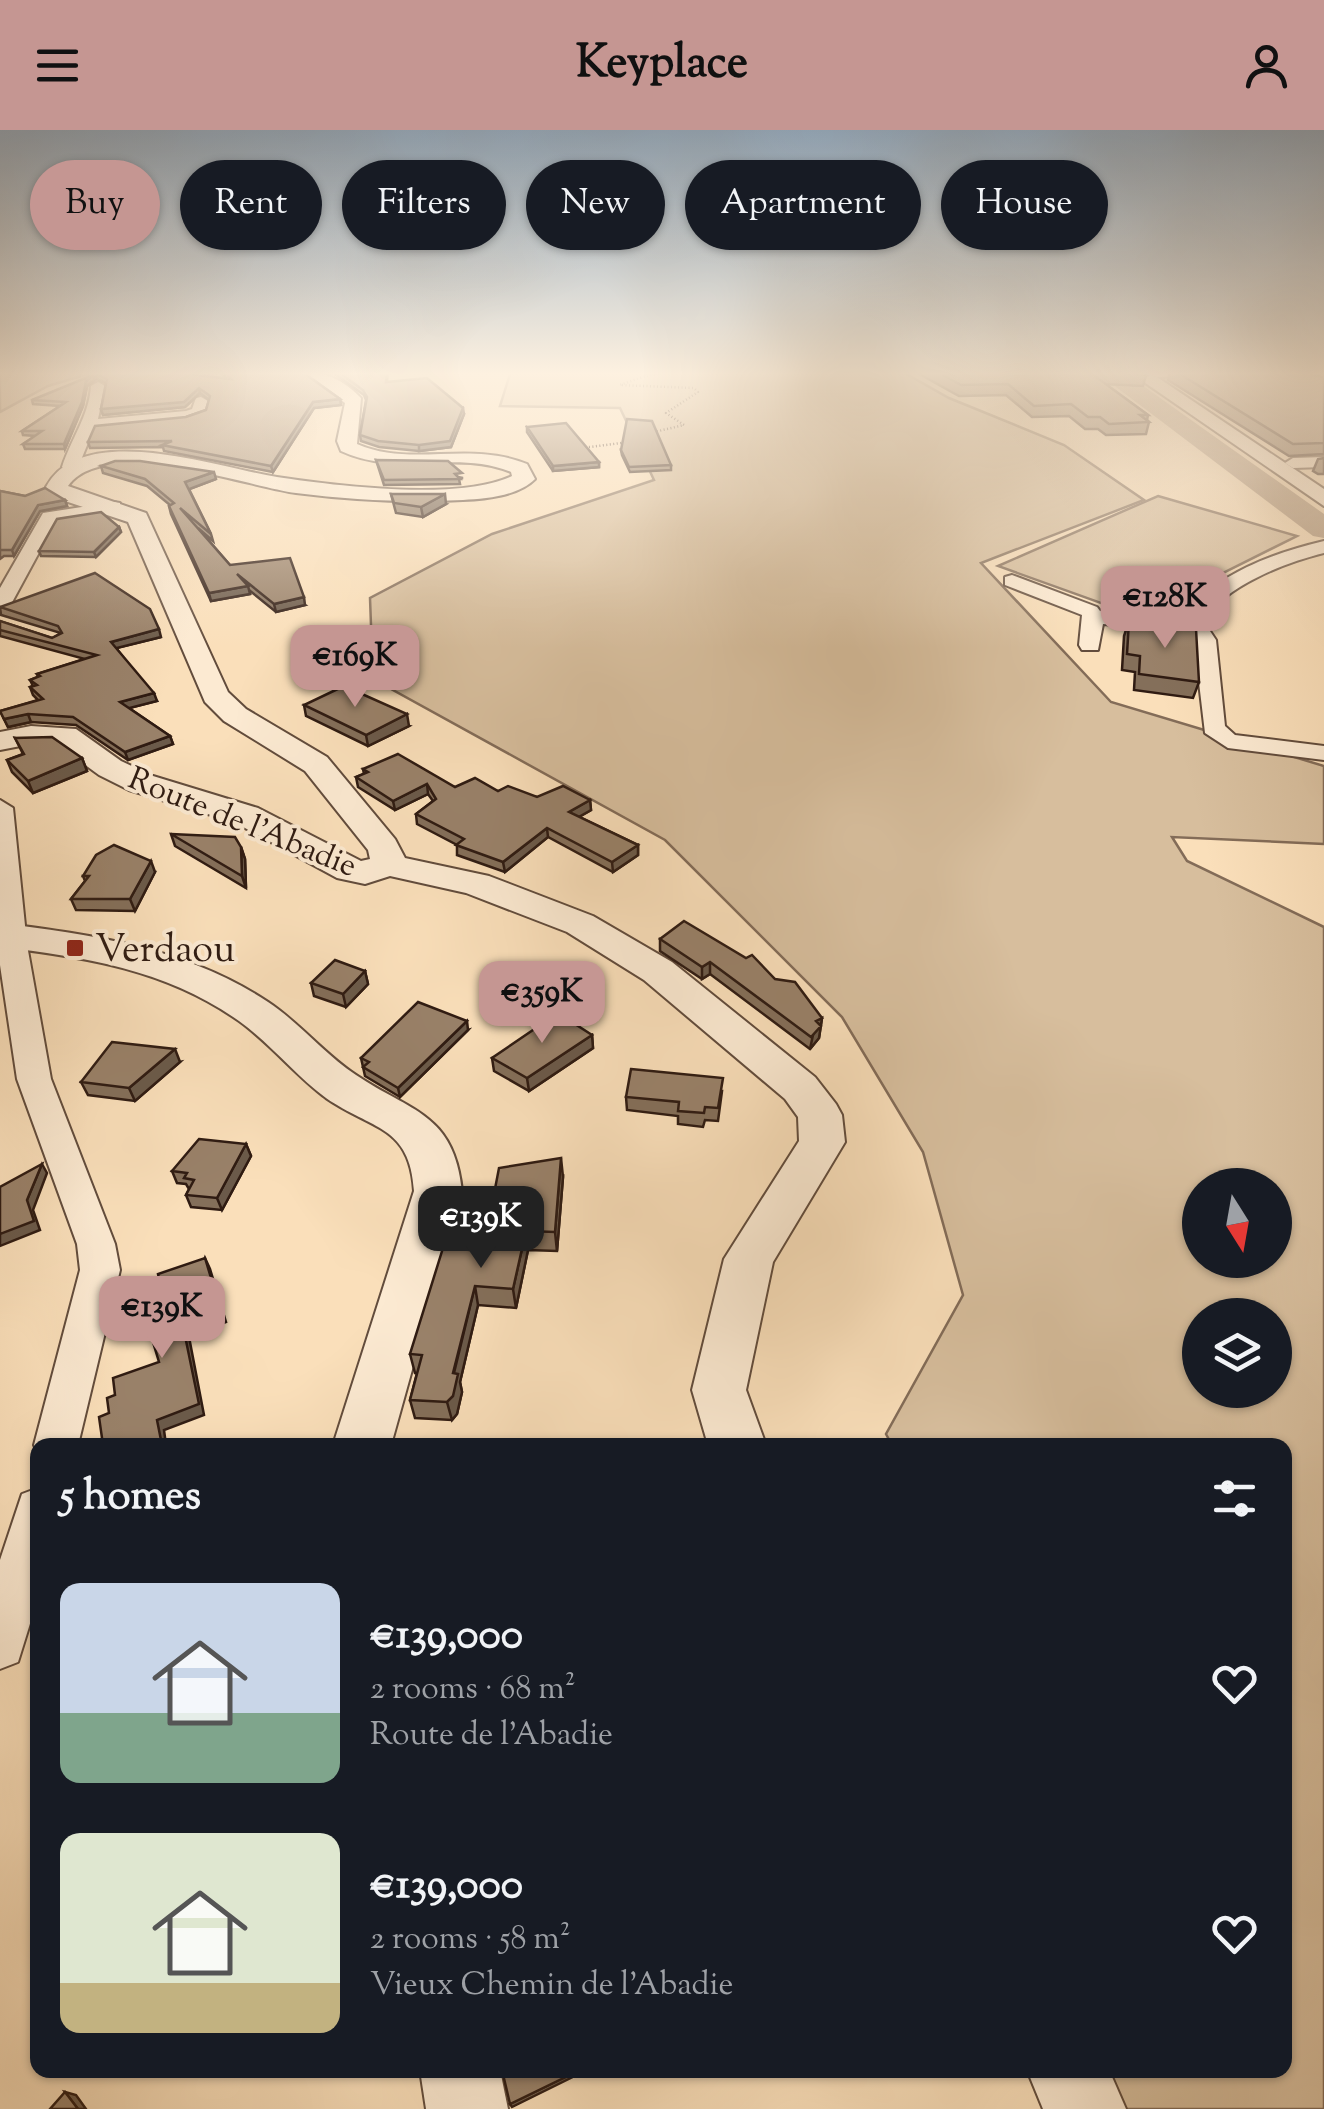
<!DOCTYPE html>
<meta charset="utf-8">
<style>
:root{--surface:#171b24;--page:#20242c;--text:#f1f3f6;--muted:#9ea1a6;--accent:#c59692}
body{margin:0;font-family:"Sorts Mill Goudy",serif;background:var(--page);color:var(--text);height:100vh;display:flex;flex-direction:column;font-size:38px;white-space:nowrap}
*{box-sizing:border-box;margin:0}
p{font-size:32px;color:var(--muted)}
.icon{flex:none;width:55px;height:55px;fill:none;stroke:currentColor;stroke-width:2;stroke-linecap:round;stroke-linejoin:round}
.map{position:relative;flex:1;overflow:hidden}
.side{position:absolute;left:30px;top:1308px;width:1262px;height:640px;display:flex;flex-direction:column;background:var(--surface);border-radius:20px;box-shadow:0 2px 8px #0004}
.side>*{flex:none}
.guide{position:absolute;left:30px;top:30px;width:1265px;height:90px;display:flex;gap:20px}
.needle{width:65px;rotate:169deg}
.controls{position:absolute;left:1182px;top:1038px;display:grid;gap:20px}
.controls a{display:grid;place-items:center;width:110px;height:110px;border-radius:50%;background:var(--surface);box-shadow:0 2px 8px #0004;font-size:50px}
.price{position:absolute;translate:-50% -85px;padding:0 22px;border-radius:20px;background:var(--accent);color:#111;font-size:32px;line-height:65px;filter:drop-shadow(0 2px 5px #0008)}
.price::after{content:'';position:absolute;left:50%;top:60px;width:30px;height:22px;margin-left:-15px;background:inherit;clip-path:polygon(0 0,100% 0,50% 100%)}
.price.current{background:#222;color:#fff}
ul{padding:0;list-style:none}
li{display:flex;align-items:center;gap:30px;height:250px;padding:0 30px}
li span{display:grid;place-items:center;flex:none;width:280px;height:200px;border-radius:20px;color:#555}
li>.icon{margin-inline-start:auto}
span .icon{width:120px;height:120px;fill:#fffc;stroke-width:1}
li b{font-size:42px}
h2{display:flex;justify-content:space-between;align-items:center;height:120px;padding:0 30px;font-size:42px}
.chip{padding:0 35px;border-radius:45px;background:var(--surface);box-shadow:0 2px 8px #0004;font-size:35px;line-height:90px}
.chip.current{background:var(--accent);color:#111}
header{display:flex;justify-content:space-between;align-items:center;height:130px;padding:0 30px;background:var(--accent);color:#111;font-size:45px;font-weight:800}
.map>svg:first-child{display:block}
</style>
<header><svg class="icon" aria-label="menu" viewBox="0 0 24 24"><path d="M4 6h16M4 12h16M4 18h16"/></svg>Keyplace<svg class="icon" aria-label="person" viewBox="0 0 24 24"><circle cx="12" cy="8" r="4"/><path d="M4 21q1-7 8-7t8 7"/></svg></header>
<div class="map">
<svg width="1324" height="1979" viewBox="0 0 1324 1979">
<rect width="100%" height="100%" fill="#fadfba"/>
<filter id="stains"><feTurbulence type="fractalNoise" baseFrequency=".002" numOctaves="4"/><feColorMatrix values="0 0 0 0 .2 0 0 0 0 .09 0 0 0 0 .02 0 0 0 .5 -.17"/></filter>
<radialGradient id="worn" r=".72"><stop offset=".6" stop-color="#630" stop-opacity="0"/><stop offset="1" stop-color="#630" stop-opacity=".3"/></radialGradient>
<g fill="#d7be9d" stroke="#836c58" stroke-width="2.5" fill-rule="evenodd">
<path d="M 0,241 L 98,241 L 48,256 L 0,282 Z"/>
<path d="M 511,241 L 901,241 L 949,268 L 1064,315 L 1144,370 L 981,433 L 1111,572 L 1324,636 L 1324,714 L 1172,707 L 1187,731 L 1324,797 L 1324,1979 L 1125,1979 L 1104,1940 L 1285,1940 L 1285,1315 L 892,1315 L 886,1304 L 963,1165 L 923,1022 L 842,887 L 665,710 L 373,549 L 370,468 L 492,404 L 654,350 L 620,278 L 500,276 ZM 1200,1055 L 1275,1055 L 1275,1130 L 1200,1130 ZM 1200,1185 L 1275,1185 L 1275,1260 L 1200,1260 Z"/>
<path d="M 1158,366 L 1297,406 L 1137,486 L 998,436 Z"/>
</g>
<g fill="none" stroke-linecap="round" stroke-linejoin="round">
<path fill="#b59c81" fill-rule="evenodd" d="M 1095,241 L 1122,241 L 1324,384 L 1324,408 L 1313,406 Z"/>
<defs>
<g id="minor">
<path d="M 1220,241 L 1141,249 L 1134,245 L 1139,241 Z"/>
<path d="M 98,252 L 105,256 L 98,289 L 186,281 L 192,279 L 196,268 L 201,267 L 208,271 L 206,282 L 186,289 L 94,298 L 79,335 L 83,340 L 69,343 L 62,337 C 71,309 89,286 91,256 Z"/>
<path d="M 1324,327 L 1324,337 L 1293,338 L 1285,333 L 1293,328 Z"/>
<path d="M 114,372 L 120,373 L 120,381 L 56,391 L 10,476 L 0,482 L 0,458 L 43,383 Z"/>
<path d="M 1324,411 L 1324,423 C 1284,433 1227,455 1203,490 L 1196,492 L 1186,486 C 1213,444 1277,422 1324,411 Z"/>
<path d="M 1012,445 L 1097,477 L 1100,481 L 1175,488 L 1185,494 L 1175,500 L 1103,494 L 1098,520 L 1082,520 L 1079,515 L 1082,485 L 1005,455 L 1005,447 Z"/>
<path d="M 1199,493 L 1206,495 L 1216,510 L 1225,596 L 1235,605 L 1324,616 L 1324,630 L 1228,618 L 1205,603 L 1194,510 L 1189,499 Z"/>
<path d="M 0,670 L 13,678 L 27,815 L 51,949 L 115,1114 L 120,1140 L 78,1315 L 38,1315 L 38,1323 L 34,1315 L 80,1140 L 77,1114 L 17,949 L 0,835 Z"/>
<path d="M 38,1358 L 38,1468 L 18,1532 L 0,1539 L 0,1430 L 22,1364 Z"/>
</g>
<g id="tertiary">
<path d="M 300,241 C 324,241 344,250 361,268 L 357,314 C 412,338 468,310 527,334 L 535,349 C 518,366 486,369 463,370 C 408,373 351,370 296,363 C 245,356 104,305 68,356 L 146,383 L 228,562 L 246,579 L 327,627 L 395,709 L 405,728 L 489,746 L 593,786 L 672,832 L 815,947 L 836,974 L 842,985 L 845,1012 L 773,1132 L 746,1260 L 766,1315 L 708,1315 L 692,1260 L 724,1129 L 799,1011 L 798,987 L 785,969 L 644,850 L 567,802 L 466,763 L 390,746 L 365,754 L 337,748 L 234,692 L 129,660 L 99,645 L 58,615 L 31,614 L 0,620 L 0,602 L 31,596 L 76,599 L 121,631 L 153,646 L 258,678 L 361,731 L 370,729 L 368,720 L 305,641 L 224,591 L 205,572 L 128,392 L 56,368 L 46,357 C 82,289 219,338 277,347 C 337,356 458,371 512,346 L 511,342 C 455,319 399,348 341,321 L 337,311 L 345,273 Z"/>
<path d="M 1128,241 L 1148,241 L 1324,359 L 1324,376 Z"/>
<path d="M 0,793 C 94,805 187,818 268,872 C 300,893 324,924 356,945 C 411,982 454,983 462,1061 L 391,1315 L 333,1315 L 414,1061 C 410,995 372,1000 326,968 C 295,945 271,914 239,891 C 167,840 86,827 0,817 Z"/>
<path d="M 420,1940 L 500,1940 L 508,1979 L 426,1979 Z"/>
<path d="M 1027,1940 L 1109,1940 L 1126,1979 L 1043,1979 Z"/>
</g>
</defs>
<use href="#minor" stroke="#624c3c" stroke-width="4"/>
<use href="#tertiary" stroke="#624c3c" stroke-width="4"/>
<g stroke="#2f1b12" stroke-width="2.5" stroke-dasharray="1 2.5" stroke-linecap="butt">
<path d="M 650,303 L 684,295 L 666,283 L 698,262 L 694,258 L 620,255 L 645,246 L 681,241"/>
<path d="M 582,318 L 629,312"/>
</g>
<use href="#minor" fill="#fcead2" fill-rule="evenodd"/>
<use href="#tertiary" fill="#fcead2" fill-rule="evenodd"/>
</g>
<g fill="#846f5a" stroke="#2f1b12" stroke-width="2.5">
<path d="M 219,241 L 301,241 L 340,269 L 341,275 L 314,278 L 273,342 L 164,321 L 163,317 L 90,318 L 88,312 L 186,287 L 206,280 L 209,270 L 200,263 L 185,277 L 103,285 L 101,279 L 106,253 L 97,249 L 95,243 L 226,248 Z"/>
<path d="M 320,241 L 388,241 L 387,252 L 464,284 L 451,317 L 419,321 L 379,317 L 361,311 L 360,305 L 366,270 L 364,265 L 335,244 Z"/>
<path d="M 914,241 L 1141,241 L 1146,245 L 1143,256 L 1105,254 L 1148,285 L 1147,290 L 1149,292 L 1146,304 L 1106,305 L 1098,299 L 1085,299 L 1069,286 L 1032,287 L 1006,265 L 959,266 Z"/>
<path d="M 1170,241 L 1292,241 L 1324,247 L 1324,324 L 1289,326 L 1168,250 Z"/>
<path d="M 1300,241 L 1324,241 L 1324,244 Z"/>
<path d="M 95,250 L 87,256 L 83,276 L 65,319 L 25,319 L 23,314 L 36,306 L 23,305 L 22,301 L 60,276 L 33,274 L 32,270 Z"/>
<path d="M 527,297 L 599,332 L 599,337 L 553,341 L 527,302 Z"/>
<path d="M 621,320 L 671,335 L 671,340 L 630,342 L 622,325 Z"/>
<path d="M 1324,328 L 1324,344 L 1318,344 L 1313,341 L 1318,329 Z"/>
<path d="M 376,330 L 463,348 L 459,349 L 460,354 L 384,355 Z"/>
<path d="M 101,336 L 216,349 L 189,359 L 211,404 L 213,411 L 198,398 L 230,435 L 305,475 L 276,482 L 249,460 L 250,464 L 211,471 L 171,384 L 169,376 L 170,375 L 147,356 L 103,343 Z"/>
<path d="M 0,361 L 25,366 L 65,370 L 67,376 L 40,381 L 14,426 L 4,426 L 0,429 Z"/>
<path d="M 391,364 L 446,374 L 423,387 L 396,383 Z"/>
<path d="M 119,397 L 121,402 L 96,427 L 41,426 L 39,421 Z"/>
<path d="M 0,477 L 161,507 L 116,518 L 157,571 L 129,578 L 170,606 L 173,614 L 128,630 L 76,595 L 31,592 L 8,597 L 0,581 L 38,570 L 33,565 L 30,557 L 33,556 L 30,550 L 38,547 L 37,544 L 85,529 L 0,506 L 0,491 L 52,508 L 61,503 L 1,485 Z"/>
<path d="M 1129,491 L 1199,552 L 1193,568 L 1134,560 L 1135,542 L 1122,540 L 1124,506 Z"/>
<path d="M 304,575 L 409,596 L 368,616 L 306,586 Z"/>
<path d="M 15,608 L 82,628 L 87,641 L 33,663 L 12,642 L 7,630 L 23,624 Z"/>
<path d="M 363,639 L 455,657 L 498,661 L 537,667 L 590,670 L 591,680 L 579,687 L 638,715 L 638,725 L 613,742 L 548,707 L 505,742 L 457,725 L 457,715 L 417,694 L 416,684 L 433,671 L 428,664 L 395,680 L 358,657 L 356,647 L 364,644 Z"/>
<path d="M 171,704 L 241,717 L 245,729 L 246,758 L 175,716 Z"/>
<path d="M 155,742 L 135,781 L 76,780 L 71,769 L 85,751 L 83,746 Z"/>
<path d="M 660,809 L 775,849 L 822,888 L 819,908 L 810,919 L 710,844 L 702,849 L 660,821 Z"/>
<path d="M 365,841 L 368,854 L 346,877 L 314,866 L 311,853 Z"/>
<path d="M 468,900 L 400,967 L 365,946 L 361,928 Z"/>
<path d="M 592,905 L 593,918 L 529,961 L 494,941 L 492,928 Z"/>
<path d="M 180,932 L 135,971 L 88,965 L 81,952 Z"/>
<path d="M 722,961 L 718,991 L 705,990 L 703,997 L 678,994 L 678,986 L 627,980 L 626,967 Z"/>
<path d="M 246,1014 L 251,1026 L 222,1080 L 191,1077 L 186,1065 L 189,1059 L 186,1054 L 177,1053 L 172,1041 Z"/>
<path d="M 563,1047 L 557,1121 L 528,1120 L 516,1178 L 478,1175 L 460,1252 L 462,1262 L 457,1284 L 452,1290 L 415,1288 L 410,1270 L 417,1243 L 415,1243 L 410,1224 L 483,1121 Z"/>
</g>
<g fill="#6b5a4a" stroke="#2f1b12" stroke-width="2.5">
<path d="M 93,245 L 95,250 L 87,256 L 83,276 L 65,319 L 64,314 L 86,251 Z"/>
<path d="M 199,258 L 200,263 L 185,277 L 103,285 L 101,279 Z"/>
<path d="M 340,269 L 341,275 L 314,278 L 273,342 L 271,336 L 313,272 Z"/>
<path d="M 463,278 L 464,284 L 451,317 L 419,321 L 419,315 Z"/>
<path d="M 599,332 L 599,337 L 553,341 L 553,336 Z"/>
<path d="M 214,342 L 216,349 L 187,360 L 185,352 Z"/>
<path d="M 445,364 L 446,374 L 423,387 L 421,377 Z"/>
<path d="M 65,370 L 67,376 L 40,381 L 14,426 L 12,420 L 38,375 Z"/>
<path d="M 119,397 L 121,402 L 96,427 L 94,422 Z"/>
<path d="M 248,456 L 250,464 L 211,471 L 209,463 Z"/>
<path d="M 304,467 L 305,475 L 276,482 L 274,474 Z"/>
<path d="M 159,499 L 161,507 L 113,519 L 111,512 Z"/>
<path d="M 154,563 L 157,571 L 122,580 L 120,572 Z"/>
<path d="M 28,584 L 31,592 L 8,597 L 4,589 Z"/>
<path d="M 407,584 L 409,596 L 368,616 L 366,605 Z"/>
<path d="M 170,606 L 173,614 L 128,630 L 125,622 Z"/>
<path d="M 82,628 L 87,641 L 33,663 L 28,651 Z"/>
<path d="M 427,654 L 428,664 L 395,680 L 393,671 Z"/>
<path d="M 590,670 L 591,680 L 570,692 L 569,682 Z"/>
<path d="M 547,698 L 548,707 L 505,742 L 503,732 Z"/>
<path d="M 638,715 L 638,725 L 613,742 L 612,732 Z"/>
<path d="M 241,717 L 245,729 L 246,758 L 242,746 Z"/>
<path d="M 151,731 L 155,742 L 135,781 L 130,769 Z"/>
<path d="M 710,832 L 710,844 L 702,849 L 702,837 Z"/>
<path d="M 365,841 L 368,854 L 346,877 L 343,864 Z"/>
<path d="M 822,888 L 819,908 L 810,919 L 816,891 Z"/>
<path d="M 467,891 L 468,900 L 400,967 L 398,958 Z"/>
<path d="M 592,905 L 593,918 L 529,961 L 527,948 Z"/>
<path d="M 175,919 L 180,932 L 135,971 L 129,958 Z"/>
<path d="M 246,1014 L 251,1026 L 222,1080 L 217,1068 Z"/>
<path d="M 561,1028 L 563,1047 L 557,1121 L 555,1102 Z"/>
<path d="M 42,1034 L 47,1043 L 33,1080 L 40,1100 L 0,1116 L 0,1104 L 27,1070 Z"/>
<path d="M 526,1101 L 528,1120 L 516,1178 L 513,1159 Z"/>
<path d="M 205,1128 L 210,1139 L 226,1192 L 189,1207 L 204,1285 L 164,1300 L 166,1315 L 148,1315 L 157,1290 L 183,1196 Z"/>
<path d="M 475,1156 L 478,1175 L 460,1252 L 462,1262 L 457,1284 L 452,1290 L 447,1272 Z"/>
<path d="M 580,1940 L 587,1940 L 512,1977 L 510,1974 Z"/>
<path d="M 65,1962 L 76,1965 L 86,1979 L 78,1979 Z"/>
</g>
<g fill="#998169" stroke="#2f1b12" stroke-width="2.5">
<path d="M 100,241 L 162,241 L 231,249 L 223,241 L 301,241 L 340,269 L 313,272 L 271,336 L 162,315 L 172,311 L 88,312 L 95,296 L 186,287 L 206,280 L 210,266 L 199,258 L 184,272 L 101,279 L 107,249 L 95,243 Z"/>
<path d="M 337,241 L 387,241 L 386,252 L 427,248 L 463,278 L 450,311 L 419,315 L 378,311 L 360,305 L 367,267 L 363,260 Z"/>
<path d="M 936,241 L 1088,241 L 1148,285 L 1140,285 L 1149,292 L 1109,294 L 1100,287 L 1088,287 L 1071,274 L 1034,276 L 1008,254 L 961,255 Z"/>
<path d="M 1090,241 L 1141,241 L 1146,245 Z"/>
<path d="M 1175,241 L 1292,241 L 1324,247 L 1324,313 L 1293,314 Z"/>
<path d="M 93,245 L 86,251 L 82,272 L 64,314 L 23,314 L 42,301 L 22,301 L 66,272 L 32,270 Z"/>
<path d="M 627,289 L 652,291 L 671,335 L 629,337 L 621,320 Z"/>
<path d="M 566,293 L 599,332 L 553,336 L 527,297 Z"/>
<path d="M 376,330 L 448,331 L 462,343 L 455,344 L 460,349 L 384,350 Z"/>
<path d="M 115,331 L 140,331 L 214,342 L 185,352 L 211,404 L 180,378 L 230,435 L 290,428 L 304,467 L 274,474 L 237,444 L 248,456 L 209,463 L 169,376 L 174,373 L 145,349 L 101,336 Z"/>
<path d="M 45,358 L 65,370 L 38,375 L 12,420 L 0,420 L 0,361 L 25,366 Z"/>
<path d="M 391,364 L 445,364 L 421,377 L 394,373 Z"/>
<path d="M 101,382 L 119,397 L 94,422 L 39,421 L 57,389 Z"/>
<path d="M 95,443 L 150,479 L 159,499 L 111,512 L 154,563 L 120,572 L 170,606 L 125,622 L 73,587 L 28,584 L 4,589 L 0,581 L 43,569 L 30,557 L 37,555 L 30,550 L 40,546 L 37,544 L 97,525 L 0,500 L 0,491 L 52,508 L 62,503 L 58,496 L 0,477 Z"/>
<path d="M 1129,491 L 1196,499 L 1199,552 L 1139,544 L 1140,526 L 1127,524 Z"/>
<path d="M 344,556 L 407,584 L 366,605 L 304,575 Z"/>
<path d="M 52,607 L 82,628 L 28,651 L 7,630 L 24,624 L 15,608 Z"/>
<path d="M 398,624 L 455,657 L 475,648 L 498,661 L 508,656 L 537,667 L 563,656 L 590,670 L 569,682 L 638,715 L 612,732 L 547,698 L 503,732 L 456,715 L 464,709 L 416,684 L 436,669 L 427,654 L 393,671 L 356,647 L 368,642 L 363,639 Z"/>
<path d="M 171,704 L 235,707 L 241,717 L 242,746 Z"/>
<path d="M 114,715 L 151,731 L 130,769 L 71,769 L 89,746 L 83,746 L 96,725 Z"/>
<path d="M 684,791 L 746,828 L 752,825 L 775,849 L 795,852 L 822,888 L 816,891 L 821,896 L 811,907 L 710,832 L 702,837 L 660,809 Z"/>
<path d="M 335,830 L 365,841 L 343,864 L 311,853 Z"/>
<path d="M 418,872 L 467,891 L 398,958 L 363,937 L 369,932 L 361,928 Z"/>
<path d="M 558,883 L 592,905 L 527,948 L 492,928 Z"/>
<path d="M 112,912 L 175,919 L 129,958 L 81,952 Z"/>
<path d="M 631,939 L 723,948 L 718,978 L 705,977 L 704,983 L 678,981 L 679,972 L 626,967 Z"/>
<path d="M 199,1009 L 246,1014 L 217,1068 L 186,1065 L 194,1050 L 184,1048 L 187,1043 L 172,1041 Z"/>
<path d="M 561,1028 L 555,1102 L 526,1101 L 513,1159 L 475,1156 L 453,1243 L 458,1244 L 453,1266 L 447,1272 L 410,1270 L 422,1225 L 410,1224 L 443,1118 L 483,1121 L 499,1038 Z"/>
<path d="M 42,1034 L 27,1070 L 34,1091 L 0,1104 L 0,1057 Z"/>
<path d="M 205,1128 L 221,1181 L 183,1196 L 199,1274 L 157,1290 L 161,1310 L 148,1315 L 103,1315 L 99,1287 L 109,1283 L 107,1268 L 115,1265 L 113,1248 L 159,1232 L 143,1179 L 164,1171 L 158,1144 Z"/>
<path d="M 502,1940 L 580,1940 L 510,1974 Z"/>
<path d="M 65,1962 L 78,1979 L 50,1979 Z"/>
</g>
<linearGradient id="sky" x2="0" y2="1"><stop stop-color="#93aabf"/><stop offset="0.47" stop-color="#fdf1e0"/><stop offset="1" stop-color="#fdf1e0" stop-opacity="0"/></linearGradient>
<rect width="1324" height="518" fill="url(#sky)"/>
<rect fill="#8f2418" stroke="#fcead2" stroke-width="4" x="65" y="808" width="20" height="20" rx="5"/>
<g text-anchor="middle" stroke-width="8" stroke-linejoin="round" paint-order="stroke">
<g font-size="32" fill="#2f1b12" stroke="#fcead2">
<text transform="translate(243 691) rotate(22)" y="11">Route de l'Abadie</text>
</g>
<g font-size="38" fill="#2f1b12" stroke="#fcead2" text-anchor="start">
<text x="95" y="831">Verdaou</text>
</g>
</g>
<rect width="100%" height="100%" filter="url(#stains)"/>
<rect width="100%" height="100%" fill="url(#worn)"/>
</svg>
<div class="controls">
<a><svg class="needle" viewBox="-14 -14 28 28"><path d="M0-13l5 13h-10z" fill="#e53935"/><path d="M0 13l5-13h-10z" fill="#9ea1a6"/></svg></a>
<a><svg class="icon" aria-label="layers" viewBox="0 0 24 24"><path d="M12 4l9 5-9 5-9-5zM3 14l9 5 9-5"/></svg></a>
</div>
<b class="price" style="left:1165px;top:521px">€128K</b>
<b class="price" style="left:355px;top:580px">€169K</b>
<b class="price" style="left:542px;top:916px">€359K</b>
<b class="price current" style="left:481px;top:1141px">€139K</b>
<b class="price" style="left:162px;top:1231px">€139K</b>
<div class="guide">
<a class="chip current">Buy</a>
<a class="chip">Rent</a>
<a class="chip">Filters</a>
<a class="chip">New</a>
<a class="chip">Apartment</a>
<a class="chip">House</a>
</div>
<section class="side">
<h2>5 homes<svg class="icon" aria-label="filters" viewBox="0 0 24 24"><path d="M4 7h16M4 17h16"/><circle cx="9" cy="7" r="2"/><circle cx="15" cy="17" r="2"/></svg></h2>
<ul>
<li><span style="background:linear-gradient(#c9d6e8 65%,#7fa58c 0)"><svg class="icon" aria-label="home" viewBox="0 0 24 24"><path d="M3 11l9-7 9 7M6 9v11h12V9"/></svg></span><div><b>€139,000</b><p>2 rooms · 68 m²</p><p>Route de l'Abadie</p></div><svg class="icon" aria-label="heart" viewBox="0 0 24 24"><path d="M12 20l-8-8c-3-5 5-10 8-4 3-6 11-1 8 4z"/></svg></li>
<li><span style="background:linear-gradient(#dfe7d0 75%,#c2b280 0)"><svg class="icon" aria-label="home" viewBox="0 0 24 24"><path d="M3 11l9-7 9 7M6 9v11h12V9"/></svg></span><div><b>€139,000</b><p>2 rooms · 58 m²</p><p>Vieux Chemin de l'Abadie</p></div><svg class="icon" aria-label="heart" viewBox="0 0 24 24"><path d="M12 20l-8-8c-3-5 5-10 8-4 3-6 11-1 8 4z"/></svg></li>
</ul>
</section>
</div>
